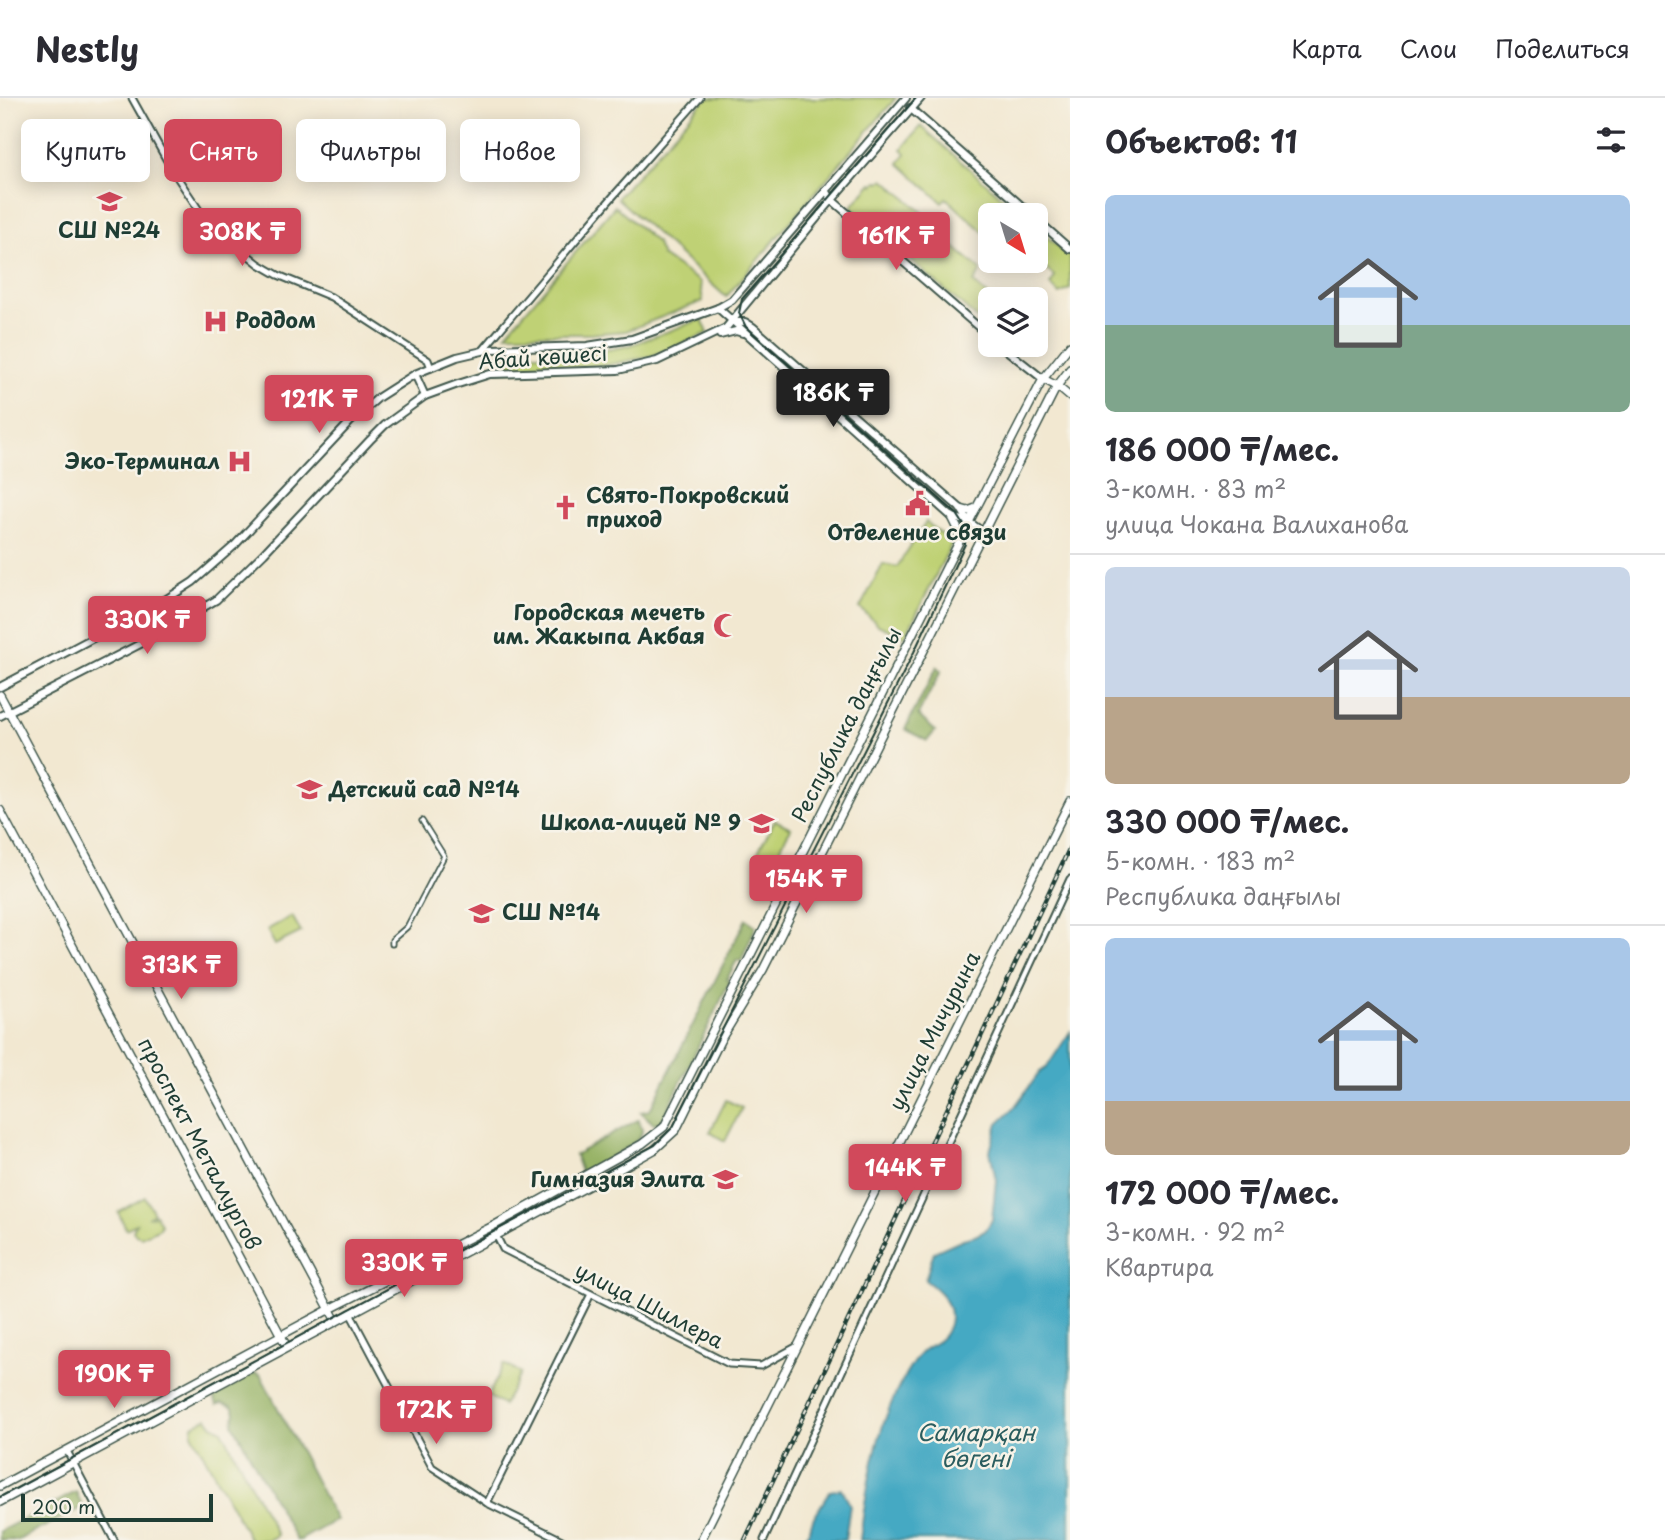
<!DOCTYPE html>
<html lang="ru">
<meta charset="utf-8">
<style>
:root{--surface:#fff;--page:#f7f7f7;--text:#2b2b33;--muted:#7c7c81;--line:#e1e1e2;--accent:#d1495b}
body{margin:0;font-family:"Playpen Sans",sans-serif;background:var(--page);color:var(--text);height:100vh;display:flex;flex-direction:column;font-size:26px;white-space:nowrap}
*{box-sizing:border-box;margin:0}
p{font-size:23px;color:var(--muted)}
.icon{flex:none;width:38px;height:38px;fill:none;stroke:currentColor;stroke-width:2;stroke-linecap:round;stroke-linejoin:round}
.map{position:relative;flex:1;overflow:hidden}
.side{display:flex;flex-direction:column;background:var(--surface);width:595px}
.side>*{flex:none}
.top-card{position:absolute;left:21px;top:21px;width:665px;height:63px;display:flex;gap:14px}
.needle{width:46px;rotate:142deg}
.tools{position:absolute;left:978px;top:105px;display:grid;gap:14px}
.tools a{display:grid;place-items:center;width:70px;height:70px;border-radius:10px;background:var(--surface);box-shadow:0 4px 18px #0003;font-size:35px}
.scale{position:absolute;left:21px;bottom:18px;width:192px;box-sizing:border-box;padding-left:7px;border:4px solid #1f3d34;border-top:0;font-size:19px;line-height:24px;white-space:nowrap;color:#1f3d34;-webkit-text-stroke:5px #f7f3e8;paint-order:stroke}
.price{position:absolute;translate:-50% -60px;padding:0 16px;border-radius:7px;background:var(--accent);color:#fff;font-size:23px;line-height:46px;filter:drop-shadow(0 2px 4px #0008)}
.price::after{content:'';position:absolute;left:50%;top:42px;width:21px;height:16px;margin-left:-10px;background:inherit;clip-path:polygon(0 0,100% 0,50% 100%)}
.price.on{background:#222;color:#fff}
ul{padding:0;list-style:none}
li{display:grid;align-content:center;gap:14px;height:371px;padding:0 35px}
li+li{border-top:2px solid var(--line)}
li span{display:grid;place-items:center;height:217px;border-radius:10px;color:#555}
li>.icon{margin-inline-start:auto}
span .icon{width:126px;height:126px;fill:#fffc;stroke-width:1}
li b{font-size:30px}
h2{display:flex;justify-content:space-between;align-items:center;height:84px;padding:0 35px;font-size:30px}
.pill{padding:0 24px;border-radius:10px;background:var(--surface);box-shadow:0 4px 18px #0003;font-size:24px;line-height:63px}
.pill.on{background:var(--accent);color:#fff}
header{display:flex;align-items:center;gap:42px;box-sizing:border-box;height:98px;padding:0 35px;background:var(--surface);border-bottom:2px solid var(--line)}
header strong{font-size:33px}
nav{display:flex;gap:38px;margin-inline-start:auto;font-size:24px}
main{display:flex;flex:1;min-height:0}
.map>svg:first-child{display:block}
</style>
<header>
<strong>Nestly</strong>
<nav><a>Карта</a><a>Слои</a><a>Поделиться</a></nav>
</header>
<main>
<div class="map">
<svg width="1070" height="1442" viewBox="0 0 1070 1442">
<rect width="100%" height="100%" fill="#f7f3e8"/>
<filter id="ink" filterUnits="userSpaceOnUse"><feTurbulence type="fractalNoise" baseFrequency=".0143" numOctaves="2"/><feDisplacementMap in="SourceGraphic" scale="14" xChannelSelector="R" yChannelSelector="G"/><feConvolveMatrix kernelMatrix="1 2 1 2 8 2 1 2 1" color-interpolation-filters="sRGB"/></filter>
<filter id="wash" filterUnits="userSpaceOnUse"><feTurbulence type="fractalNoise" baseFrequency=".00686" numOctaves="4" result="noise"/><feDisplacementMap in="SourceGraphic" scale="28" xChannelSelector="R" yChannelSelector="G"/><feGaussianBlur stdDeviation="1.57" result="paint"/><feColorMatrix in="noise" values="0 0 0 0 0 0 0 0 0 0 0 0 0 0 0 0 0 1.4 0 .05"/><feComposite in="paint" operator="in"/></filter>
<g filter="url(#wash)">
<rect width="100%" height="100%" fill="#f2e8d1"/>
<g fill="#bfd174" stroke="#6f8754" stroke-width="2">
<path d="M 706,0 L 896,0 L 726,199 L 617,100 Z"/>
<path d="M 921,28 L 1022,117 L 990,117 L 990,140 L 946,100 L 942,104 L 899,65 L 906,55 L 902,51 Z"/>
<path d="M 884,81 L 929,120 L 926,125 L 981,172 L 974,185 L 992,201 L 990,201 L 990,232 L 851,109 L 872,85 L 874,87 L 877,83 L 880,84 Z"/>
<path d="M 615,108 L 656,144 L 662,158 L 700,184 L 703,203 L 626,233 L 589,236 L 506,236 Z"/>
<path d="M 1036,129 L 1070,159 L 1070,191 L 1060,196 L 1050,187 L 1055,179 L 1036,162 Z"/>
<path d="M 702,221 L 708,235 L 652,258 L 597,269 L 498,273 L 498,263 L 493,256 L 585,256 L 628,248 Z"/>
<path d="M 926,424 L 952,445 L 905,539 L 878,527 L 860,510 L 883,466 L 897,469 Z"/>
<path d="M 775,722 L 791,730 L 773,763 L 758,754 Z"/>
<path d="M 292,818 L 301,834 L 275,847 L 267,832 Z"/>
<path d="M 726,1002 L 742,1010 L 725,1043 L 710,1034 Z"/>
<path d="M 145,1099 L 154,1115 L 147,1119 L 156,1117 L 161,1126 L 160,1130 L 141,1139 L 136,1137 L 133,1133 L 136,1126 L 126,1131 L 118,1114 Z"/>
<path d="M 504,1266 L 521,1275 L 503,1307 L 488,1298 Z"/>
<path d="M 207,1320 L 211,1326 L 222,1332 L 277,1437 L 268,1442 L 250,1442 L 192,1335 L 193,1328 Z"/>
</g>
<g fill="#97b366" stroke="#5b784d" stroke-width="2">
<path d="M 937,569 L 941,573 L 918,617 L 935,633 L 927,643 L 905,631 Z"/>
<path d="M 746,821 L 756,828 L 741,863 L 737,862 L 727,881 L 730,883 L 662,1023 L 654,1026 L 641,1014 L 650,1012 Z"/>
<path d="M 638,1022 C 639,1024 642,1031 642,1033 C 642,1047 592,1068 581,1074 L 575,1057 Z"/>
<path d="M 255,1275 L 261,1278 L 336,1422 L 300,1442 L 296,1442 L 233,1326 L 235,1314 L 232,1308 L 222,1305 L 217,1307 L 214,1299 Z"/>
<path d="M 76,1394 L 83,1409 L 18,1442 L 0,1442 L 0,1433 Z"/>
</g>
<g fill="#44a9c3" stroke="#32737c" stroke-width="2">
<path d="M 1070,934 L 1070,1442 L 860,1442 C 867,1383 878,1319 911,1268 C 914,1263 919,1256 924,1252 C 936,1243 944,1243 949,1226 C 954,1206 940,1193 925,1182 L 934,1154 L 963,1141 L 975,1138 L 985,1133 L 992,1122 L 996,1082 L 990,1053 L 998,1025 L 1013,1011 L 1040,974 L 1047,969 Z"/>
<path d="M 842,1391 L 850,1407 L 845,1442 L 805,1442 L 814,1419 L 830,1393 Z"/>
</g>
</g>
<g filter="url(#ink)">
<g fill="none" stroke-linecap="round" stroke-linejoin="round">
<defs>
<path id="pedestrian" d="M 392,846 L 392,842 L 407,829 L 444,758 L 422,723"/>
<g id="minor">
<path d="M 132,0 L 171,70 L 207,124 L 259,166 L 278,177 L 331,199 L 428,262 L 431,270"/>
<path d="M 483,252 L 609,103 L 700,0"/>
<path d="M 496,1137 L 503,1151 L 729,1266 L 761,1268 L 796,1249"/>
<path d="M 350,1215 L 432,1369 L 487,1405 L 562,1442"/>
<path d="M 67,1353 L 114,1442"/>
<path d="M 487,1405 L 591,1196"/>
<path d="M 764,1442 L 1070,781"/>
</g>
<g id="tertiary">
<path d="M 910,10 L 1032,117"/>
<path d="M 826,92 L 832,102 L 990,239"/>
<path d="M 1036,121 L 1070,151"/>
<path d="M 718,210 L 952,419 L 969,424"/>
<path d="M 733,224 L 745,224 L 753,229 L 961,411 L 969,424 L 983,434"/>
<path d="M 720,237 L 736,233 L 743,235"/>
<path d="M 1000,247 L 1043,281"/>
<path d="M 415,276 L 425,298"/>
<path d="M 0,589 L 165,502 L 193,484 L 235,447 L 350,324 L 379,299 L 415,276 L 457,259 L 491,251 L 587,248 L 632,241 L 718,210 L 732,202 L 906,0"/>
<path d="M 0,618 L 144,544 L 216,502 L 264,455 L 370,342 L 385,327 L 425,298 L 458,286 L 490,276 L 618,272 L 657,263 L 726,230 L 825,110 L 921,0"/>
</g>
<g id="secondary">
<path d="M 1043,281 L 1057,288 L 1070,299"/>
<path d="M 961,411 L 968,413 L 976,410"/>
<path d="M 952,419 L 958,431 L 959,441"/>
<path d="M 0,597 L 336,1223"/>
<path d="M 0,712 L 287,1249"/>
<path d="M 0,1388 L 330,1211 L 495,1127 L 642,1046 L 664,1029 L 966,430 L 1043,281 L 1070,247"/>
<path d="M 0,1404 L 618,1072 L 654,1052 L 676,1032 L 720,943 L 763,872 L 1057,288 L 1070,271"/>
<path d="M 701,1442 L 1070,703"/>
</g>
</defs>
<use href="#pedestrian" stroke="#3f574c" stroke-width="7"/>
<use href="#minor" stroke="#3f574c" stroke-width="9"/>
<use href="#tertiary" stroke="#3f574c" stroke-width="10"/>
<use href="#secondary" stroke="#3f574c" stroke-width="10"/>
<use href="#pedestrian" stroke="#fff" stroke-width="3.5"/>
<use href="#minor" stroke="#fff" stroke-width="5"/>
<use href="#tertiary" stroke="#fff" stroke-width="6"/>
<use href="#secondary" stroke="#fff" stroke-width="7"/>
<path stroke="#1f3d34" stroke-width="2" d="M 0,1399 L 655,1047 L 673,1029 L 914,554 L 965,446 L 966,430 L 957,416 L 746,229 L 739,215 L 742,201 L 916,0"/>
<defs>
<path id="rail" d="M 745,1442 L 1070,749"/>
</defs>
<use href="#rail" stroke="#1f3d34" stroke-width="4.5"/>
<use href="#rail" stroke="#f7f3e8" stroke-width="2" stroke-dasharray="5" stroke-linecap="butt"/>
</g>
</g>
<defs>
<symbol id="school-bare" viewBox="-9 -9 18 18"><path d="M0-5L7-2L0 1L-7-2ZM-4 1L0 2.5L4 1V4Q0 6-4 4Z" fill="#d1495b" stroke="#f7f3e8" stroke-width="2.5" paint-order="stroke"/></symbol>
<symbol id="hospital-bare" viewBox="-9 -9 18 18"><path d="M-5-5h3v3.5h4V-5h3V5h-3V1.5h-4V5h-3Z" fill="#d1495b" stroke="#f7f3e8" stroke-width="2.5" paint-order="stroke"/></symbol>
<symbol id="civic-bare" viewBox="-9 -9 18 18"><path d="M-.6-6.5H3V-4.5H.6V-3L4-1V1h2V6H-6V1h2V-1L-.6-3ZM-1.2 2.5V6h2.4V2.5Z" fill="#d1495b" stroke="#f7f3e8" stroke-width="2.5" paint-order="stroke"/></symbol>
<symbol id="church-bare" viewBox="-9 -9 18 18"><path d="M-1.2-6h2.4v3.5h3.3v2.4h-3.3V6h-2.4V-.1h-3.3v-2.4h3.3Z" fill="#d1495b" stroke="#f7f3e8" stroke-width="2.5" paint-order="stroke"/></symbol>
<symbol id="mosque-bare" viewBox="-9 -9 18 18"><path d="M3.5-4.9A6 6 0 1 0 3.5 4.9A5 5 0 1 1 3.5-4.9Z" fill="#d1495b" stroke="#f7f3e8" stroke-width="2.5" paint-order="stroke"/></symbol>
</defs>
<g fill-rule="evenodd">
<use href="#school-bare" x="92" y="86" width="35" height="35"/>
<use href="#hospital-bare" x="198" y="206" width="35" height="35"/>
<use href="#hospital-bare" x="222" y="346" width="35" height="35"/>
<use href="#civic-bare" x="900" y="388" width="35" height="35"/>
<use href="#church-bare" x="548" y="392" width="35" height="35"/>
<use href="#mosque-bare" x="708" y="510" width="35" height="35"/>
<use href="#school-bare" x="292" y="674" width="35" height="35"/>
<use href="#school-bare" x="744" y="708" width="35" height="35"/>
<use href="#school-bare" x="464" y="798" width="35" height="35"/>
<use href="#school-bare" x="708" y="1064" width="35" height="35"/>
</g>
<g text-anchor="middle" stroke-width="5" stroke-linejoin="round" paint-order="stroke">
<g font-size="21" font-weight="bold" fill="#1f3d34" stroke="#f7f3e8" text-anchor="start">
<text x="109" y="140" text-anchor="middle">СШ №24</text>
<text x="235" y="230">Роддом</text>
<text x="220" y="371" text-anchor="end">Эко-Терминал</text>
<text x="586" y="405">Свято-Покровский<tspan x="586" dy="24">приход</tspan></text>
<text x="917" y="442" text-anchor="middle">Отделение связи</text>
<text x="705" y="522" text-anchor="end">Городская мечеть<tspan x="705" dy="24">им. Жакыпа Акбая</tspan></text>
<text x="329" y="699">Детский сад №14</text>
<text x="741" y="732" text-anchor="end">Школа-лицей № 9</text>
<text x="502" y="822">СШ №14</text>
<text x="705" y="1089" text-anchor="end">Гимназия Элита</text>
</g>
<g font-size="21" fill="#1f3d34" stroke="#f7f3e8">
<text transform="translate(543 260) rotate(-4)" y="7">Абай көшесі</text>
<text transform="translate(847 627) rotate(-63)" y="7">Республика даңғылы</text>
<text transform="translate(935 933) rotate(-63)" y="7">улица Мичурина</text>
<text transform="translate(199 1046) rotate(62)" y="7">проспект Металлургов</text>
<text transform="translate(649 1208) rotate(27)" y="7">улица Шиллера</text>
</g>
<g font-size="23" font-style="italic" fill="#2a5d5f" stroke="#f7f3e8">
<text x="976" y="1343">Самарқан<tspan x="976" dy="26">бөгені</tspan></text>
</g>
</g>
</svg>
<div class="tools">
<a><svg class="needle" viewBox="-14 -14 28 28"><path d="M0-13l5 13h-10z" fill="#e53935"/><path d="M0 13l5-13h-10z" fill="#7c7c81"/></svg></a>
<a><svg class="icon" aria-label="layers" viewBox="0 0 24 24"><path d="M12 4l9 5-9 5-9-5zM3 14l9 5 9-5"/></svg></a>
</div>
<div class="scale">200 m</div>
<b class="price" style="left:242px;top:170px">308K ₸</b>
<b class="price" style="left:896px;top:174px">161K ₸</b>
<b class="price on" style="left:833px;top:331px">186K ₸</b>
<b class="price" style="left:319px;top:337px">121K ₸</b>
<b class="price" style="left:147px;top:558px">330K ₸</b>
<b class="price" style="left:806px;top:817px">154K ₸</b>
<b class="price" style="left:181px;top:903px">313K ₸</b>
<b class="price" style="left:905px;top:1106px">144K ₸</b>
<b class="price" style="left:404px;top:1201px">330K ₸</b>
<b class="price" style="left:114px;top:1312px">190K ₸</b>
<b class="price" style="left:436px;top:1348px">172K ₸</b>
<div class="top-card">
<a class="pill">Купить</a>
<a class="pill on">Снять</a>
<a class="pill">Фильтры</a>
<a class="pill">Новое</a>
</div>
</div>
<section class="side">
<h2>Объектов: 11<svg class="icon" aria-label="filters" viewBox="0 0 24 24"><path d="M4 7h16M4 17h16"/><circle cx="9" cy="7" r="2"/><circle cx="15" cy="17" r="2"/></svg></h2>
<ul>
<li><span style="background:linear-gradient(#a9c7e8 60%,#7fa58c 0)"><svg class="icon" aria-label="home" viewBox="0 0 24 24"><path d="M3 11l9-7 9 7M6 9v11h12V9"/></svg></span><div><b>186 000 ₸/мес.</b><p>3-комн. · 83 m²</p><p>улица Чокана Валиханова</p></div></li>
<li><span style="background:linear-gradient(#c9d6e8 60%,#b9a48a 0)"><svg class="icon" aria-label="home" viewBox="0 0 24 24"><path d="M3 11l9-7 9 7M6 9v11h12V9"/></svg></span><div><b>330 000 ₸/мес.</b><p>5-комн. · 183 m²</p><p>Республика даңғылы</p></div></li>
<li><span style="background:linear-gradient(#a9c7e8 75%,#b9a48a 0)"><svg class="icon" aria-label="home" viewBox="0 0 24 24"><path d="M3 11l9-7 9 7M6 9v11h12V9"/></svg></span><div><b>172 000 ₸/мес.</b><p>3-комн. · 92 m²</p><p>Квартира</p></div></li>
</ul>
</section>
</main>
